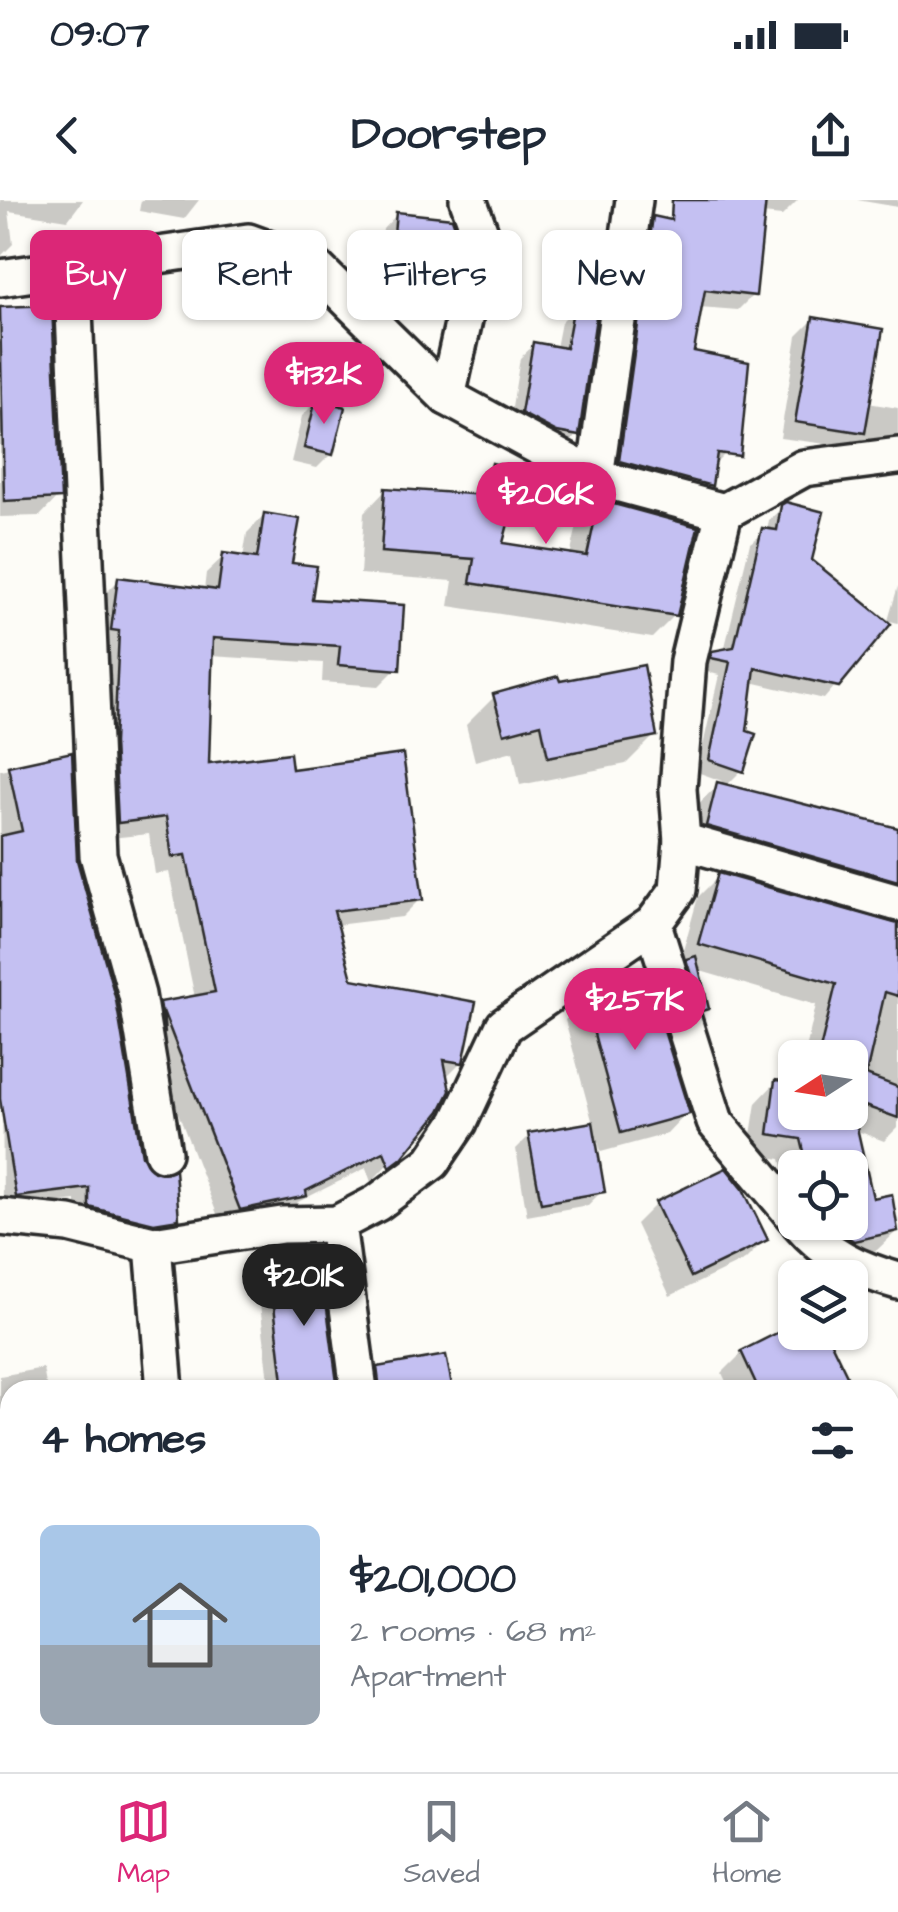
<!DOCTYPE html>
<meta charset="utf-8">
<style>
:root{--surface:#fff;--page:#f6f6f7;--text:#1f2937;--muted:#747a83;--line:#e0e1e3;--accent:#db2777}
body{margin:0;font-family:"Architects Daughter",sans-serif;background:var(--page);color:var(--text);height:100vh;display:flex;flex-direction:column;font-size:38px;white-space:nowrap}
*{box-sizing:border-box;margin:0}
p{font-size:32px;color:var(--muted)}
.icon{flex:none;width:55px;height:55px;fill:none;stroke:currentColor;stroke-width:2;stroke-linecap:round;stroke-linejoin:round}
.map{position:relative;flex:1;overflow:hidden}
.sheet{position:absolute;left:0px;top:1180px;width:900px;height:392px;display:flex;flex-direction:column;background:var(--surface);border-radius:30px 30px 0 0;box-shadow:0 2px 8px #0004}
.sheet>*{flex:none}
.hud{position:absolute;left:30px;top:30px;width:840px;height:90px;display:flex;gap:20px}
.needle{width:65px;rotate:258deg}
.tools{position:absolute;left:778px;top:840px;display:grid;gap:20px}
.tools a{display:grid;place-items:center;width:90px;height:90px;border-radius:15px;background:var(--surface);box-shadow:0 2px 8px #0004;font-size:50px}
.price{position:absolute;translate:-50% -85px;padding:0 22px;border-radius:35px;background:var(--accent);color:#fff;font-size:32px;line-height:65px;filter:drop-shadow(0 2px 5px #0008)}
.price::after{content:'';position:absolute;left:50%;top:60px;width:30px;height:22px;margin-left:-15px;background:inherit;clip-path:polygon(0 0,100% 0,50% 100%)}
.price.active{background:#222;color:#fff}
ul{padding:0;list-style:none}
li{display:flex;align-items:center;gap:30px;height:250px;padding:0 40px}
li+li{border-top:2px solid var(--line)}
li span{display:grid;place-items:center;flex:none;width:280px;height:200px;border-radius:15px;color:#555}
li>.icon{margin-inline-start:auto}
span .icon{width:120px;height:120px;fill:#fffc;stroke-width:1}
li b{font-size:42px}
h2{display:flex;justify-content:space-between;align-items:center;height:120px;padding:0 40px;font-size:42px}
.tag{padding:0 35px;border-radius:15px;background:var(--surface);box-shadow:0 2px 8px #0004;font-size:35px;line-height:90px}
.tag.active{background:var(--accent);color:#fff}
.status{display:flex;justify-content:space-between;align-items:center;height:70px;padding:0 50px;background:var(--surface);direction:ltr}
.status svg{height:28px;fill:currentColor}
header{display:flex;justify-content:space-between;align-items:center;height:130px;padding:0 40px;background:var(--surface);font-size:45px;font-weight:700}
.tab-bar{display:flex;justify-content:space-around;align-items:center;height:140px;border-top:2px solid var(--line);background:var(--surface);font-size:28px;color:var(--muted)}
.tab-bar a{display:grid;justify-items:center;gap:5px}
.tab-bar .active{color:var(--accent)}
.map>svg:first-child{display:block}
</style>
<div class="status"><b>09:07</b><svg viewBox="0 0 49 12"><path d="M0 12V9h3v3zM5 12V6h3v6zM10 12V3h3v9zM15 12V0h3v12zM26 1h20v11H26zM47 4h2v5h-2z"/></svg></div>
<header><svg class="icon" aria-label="back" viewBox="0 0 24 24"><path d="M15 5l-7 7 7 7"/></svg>Doorstep<svg class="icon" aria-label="share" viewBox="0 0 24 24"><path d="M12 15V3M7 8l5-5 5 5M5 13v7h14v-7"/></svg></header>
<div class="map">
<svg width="898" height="1572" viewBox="0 0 898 1572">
<rect width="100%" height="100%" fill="#fdfcf7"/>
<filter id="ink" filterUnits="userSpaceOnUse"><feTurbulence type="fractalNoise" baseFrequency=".01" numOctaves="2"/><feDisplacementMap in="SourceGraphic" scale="20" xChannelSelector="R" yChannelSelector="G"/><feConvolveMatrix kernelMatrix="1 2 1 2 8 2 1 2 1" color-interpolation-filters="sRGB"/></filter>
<g filter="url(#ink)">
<g fill="#0003">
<path d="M 0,0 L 83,0 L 68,20 L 9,11 L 13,44 L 0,57 Z"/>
<path d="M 141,0 L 199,0 L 184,19 L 139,11 Z"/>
<path d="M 709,0 L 798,0 L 782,16 L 762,14 L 754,94 L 738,110 L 699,107 L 691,153 L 726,253 L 712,267 L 708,285 L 692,301 L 604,277 L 638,35 L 654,19 L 702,28 Z"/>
<path d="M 857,0 L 898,0 L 898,7 Z"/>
<path d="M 397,14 L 453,61 L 438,75 L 379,68 L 383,29 Z"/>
<path d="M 50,107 L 58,297 L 40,316 L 0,317 L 0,109 Z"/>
<path d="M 575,108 L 577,235 L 563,249 L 509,226 L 520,158 L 534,145 L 556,148 L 561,122 Z"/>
<path d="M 814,119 L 868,203 L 898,208 L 898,261 L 888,252 L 780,238 L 797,136 Z"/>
<path d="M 316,202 L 331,254 L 317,268 L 291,262 L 302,216 Z"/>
<path d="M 493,266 L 500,345 L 570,356 L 577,326 L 600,303 L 675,415 L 652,438 L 449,406 L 453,381 L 360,374 L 364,313 L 386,290 L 468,296 Z"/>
<path d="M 783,307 L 809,361 L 887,424 L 898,386 L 898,423 L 890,421 L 824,499 L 751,482 L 742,570 L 726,586 L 898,630 L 898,719 L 687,646 L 697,605 L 722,581 L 697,572 L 719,475 L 699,470 L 700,467 L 713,454 L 724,451 L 750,343 L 767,331 L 769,320 Z"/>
<path d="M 265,315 L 309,401 L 397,468 L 379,486 L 322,482 L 323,463 L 210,456 L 207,566 L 290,572 L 420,699 L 402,717 L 336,725 L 350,782 L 461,862 L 445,878 L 438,910 L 371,982 L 366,968 L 298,1002 L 287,1013 L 222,1027 L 143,822 L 161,804 L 195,798 L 169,672 L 155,674 L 149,634 L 101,639 L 101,398 L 119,380 L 204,390 L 206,373 L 224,356 L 243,358 L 247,333 Z"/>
<path d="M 558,484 L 655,535 L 626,564 L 520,585 L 513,551 L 475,561 L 466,525 L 495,496 Z"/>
<path d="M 70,555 L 75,661 L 140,958 L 177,1018 L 162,1033 L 76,1021 L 76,1000 L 3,1010 L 0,570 Z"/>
<path d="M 719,676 L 898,725 L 898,927 L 884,941 L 855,930 L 872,1001 L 890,997 L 898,1030 L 877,1050 L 832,1060 L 816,1022 L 850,1022 L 850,968 L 795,968 L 795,1018 L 781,959 L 748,954 L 756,903 L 776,882 L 795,885 L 795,912 L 850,912 L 850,858 L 804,858 L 816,805 L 697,770 L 706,808 L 700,815 L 679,765 L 698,697 Z"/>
<path d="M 586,799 L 687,913 L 667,934 L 601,952 L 598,941 L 594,941 L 602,991 L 588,1005 L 527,1016 L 516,949 L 530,935 L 593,924 L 565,820 Z"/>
<path d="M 656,1004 L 765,1040 L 745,1060 L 670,1096 L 636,1024 Z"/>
<path d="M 271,1074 L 335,1190 L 270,1190 L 258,1087 Z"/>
<path d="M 795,1127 L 837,1190 L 730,1190 L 722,1173 L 742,1153 Z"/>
<path d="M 43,1168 L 47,1190 L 10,1190 L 10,1449 L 0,1396 L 0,1176 Z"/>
<path d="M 379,1170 L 450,1190 L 365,1190 L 365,1183 Z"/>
<path d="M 10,1470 L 10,1551 L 0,1552 L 0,1474 Z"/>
<path d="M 890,1539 L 898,1539 L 898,1572 L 881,1572 L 890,1562 Z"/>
<path d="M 218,1562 L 348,1562 L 341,1572 L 218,1572 Z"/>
<path d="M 645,1562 L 646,1572 L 429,1572 L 440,1562 Z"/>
<path d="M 795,1562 L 809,1562 L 810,1572 L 743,1572 Z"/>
</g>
<g fill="#c4c0f2" stroke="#2b2b2b" stroke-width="2.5">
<path d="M 672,0 L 766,0 L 756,96 L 705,90 L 694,151 L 749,162 L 740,256 L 717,253 L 712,286 L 619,261 L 653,16 L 671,20 Z"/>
<path d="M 396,12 L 452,18 L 460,40 L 455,62 L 392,55 Z"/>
<path d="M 52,105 L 61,298 L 4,301 L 0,107 Z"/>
<path d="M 574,105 L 597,110 L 579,236 L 557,232 L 521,213 L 533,142 L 566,148 Z"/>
<path d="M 813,117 L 883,129 L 865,233 L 795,222 Z"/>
<path d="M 316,199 L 345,207 L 333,255 L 304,248 Z"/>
<path d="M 492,263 L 522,271 L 503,343 L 587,356 L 599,300 L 698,327 L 677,416 L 470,383 L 474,359 L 381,352 L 385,288 L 484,295 Z"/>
<path d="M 786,302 L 824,312 L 812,360 L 891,424 L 839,487 L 755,468 L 747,531 L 756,534 L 744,572 L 709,560 L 730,462 L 711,458 L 712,451 L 734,447 L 762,328 L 777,330 L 781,305 Z"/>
<path d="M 264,313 L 300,319 L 292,363 L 317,366 L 312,399 L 404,405 L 400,470 L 338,465 L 340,446 L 213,438 L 209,563 L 290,553 L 292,569 L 403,554 L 423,700 L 334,711 L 352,779 L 476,802 L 463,863 L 444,860 L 450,891 L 440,911 L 402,958 L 390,967 L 384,952 L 306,991 L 307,996 L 240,1010 L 163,811 L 165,834 L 160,802 L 215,792 L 186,655 L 172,657 L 166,617 L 118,623 L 114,543 L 119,431 L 111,430 L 118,377 L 218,390 L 223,353 L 257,358 Z"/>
<path d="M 644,465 L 657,536 L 548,557 L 541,524 L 504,534 L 493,494 L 558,476 L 560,481 Z"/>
<path d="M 72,552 L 77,660 L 116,800 L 142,956 L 155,972 L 175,970 L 179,1019 L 154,1023 L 89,1007 L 89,988 L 16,997 L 0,899 L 0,636 L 22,631 L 8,566 Z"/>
<path d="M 717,582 L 898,628 L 898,681 L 706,626 Z"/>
<path d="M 718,673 L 898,724 L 898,796 L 885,792 L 866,875 L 898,887 L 898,918 L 851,901 L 873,998 L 892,994 L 898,1031 L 854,1041 L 844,1035 L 840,1022 L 850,1022 L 850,968 L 808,968 L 801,939 L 768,934 L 775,880 L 795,882 L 795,912 L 850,912 L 850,858 L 818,858 L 836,784 L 698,744 Z"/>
<path d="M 696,756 L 709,809 L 702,811 L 686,759 Z"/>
<path d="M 645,770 L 690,914 L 621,933 L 584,797 L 610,779 Z"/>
<path d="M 593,922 L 605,992 L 541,1003 L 528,933 Z"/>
<path d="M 726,968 L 743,989 L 768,1040 L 691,1077 L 655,1002 Z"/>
<path d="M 321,1064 L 338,1190 L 284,1190 L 270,1072 Z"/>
<path d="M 779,1132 L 826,1132 L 854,1190 L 759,1190 L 741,1151 Z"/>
<path d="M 446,1155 L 453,1190 L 380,1190 L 377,1167 Z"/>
</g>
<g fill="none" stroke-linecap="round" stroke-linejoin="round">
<defs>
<g id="street">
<path d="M 72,66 L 98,655 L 137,795 L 163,953"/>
<path d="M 0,78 L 248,42 L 314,66 L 447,197 L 595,277 L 724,312"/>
<path d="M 447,197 L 482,38 L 468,0"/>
<path d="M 595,277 L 634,0"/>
<path d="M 682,641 L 898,703"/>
<path d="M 653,724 L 715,922 L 795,1017"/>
<path d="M 0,1017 L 69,1024 L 153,1045 L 282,1025 L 337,1024 L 377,1003 L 432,962 L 459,922 L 504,826 L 653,724 L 678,690 L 682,641 L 678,589 L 688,461 L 724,312 L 804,268 L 898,256"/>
<path d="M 799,1022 C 828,1056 856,1069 898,1081"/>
<path d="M 337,1024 L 359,1190"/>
<path d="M 153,1045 L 165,1190"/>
<path d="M 890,1517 L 898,1516"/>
<path d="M 407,1562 L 408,1572"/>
<path d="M 874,1562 L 876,1572"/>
</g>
</defs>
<use href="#street" stroke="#2b2b2b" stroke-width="42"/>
<use href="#street" stroke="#fdfcf7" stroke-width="35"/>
</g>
</g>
</svg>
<div class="tools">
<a><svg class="needle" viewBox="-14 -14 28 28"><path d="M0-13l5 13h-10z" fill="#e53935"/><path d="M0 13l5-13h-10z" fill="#747a83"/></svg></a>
<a><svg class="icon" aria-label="locate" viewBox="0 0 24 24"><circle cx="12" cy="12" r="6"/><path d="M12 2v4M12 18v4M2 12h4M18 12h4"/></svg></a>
<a><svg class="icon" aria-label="layers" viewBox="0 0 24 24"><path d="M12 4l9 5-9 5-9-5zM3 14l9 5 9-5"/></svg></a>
</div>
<b class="price" style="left:324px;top:227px">$132K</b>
<b class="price" style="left:546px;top:347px">$206K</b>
<b class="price" style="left:635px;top:853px">$257K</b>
<b class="price active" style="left:304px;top:1129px">$201K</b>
<div class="hud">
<a class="tag active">Buy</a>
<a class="tag">Rent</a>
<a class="tag">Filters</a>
<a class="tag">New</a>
</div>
<section class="sheet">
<h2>4 homes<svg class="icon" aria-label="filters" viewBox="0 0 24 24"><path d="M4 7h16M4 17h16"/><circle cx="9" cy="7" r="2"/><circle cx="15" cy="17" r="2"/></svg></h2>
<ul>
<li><span style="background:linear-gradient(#a9c7e8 60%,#9aa5b1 0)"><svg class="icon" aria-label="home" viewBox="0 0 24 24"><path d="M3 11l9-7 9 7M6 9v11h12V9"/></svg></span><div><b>$201,000</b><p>2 rooms · 68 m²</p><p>Apartment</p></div></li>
</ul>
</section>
</div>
<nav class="tab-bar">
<a class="active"><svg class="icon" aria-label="map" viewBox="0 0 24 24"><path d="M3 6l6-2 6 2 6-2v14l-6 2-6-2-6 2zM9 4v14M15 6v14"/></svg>Map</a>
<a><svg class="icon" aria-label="saved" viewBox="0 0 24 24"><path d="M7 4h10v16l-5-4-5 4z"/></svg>Saved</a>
<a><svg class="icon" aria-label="home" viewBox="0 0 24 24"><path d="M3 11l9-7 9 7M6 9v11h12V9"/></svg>Home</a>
</nav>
